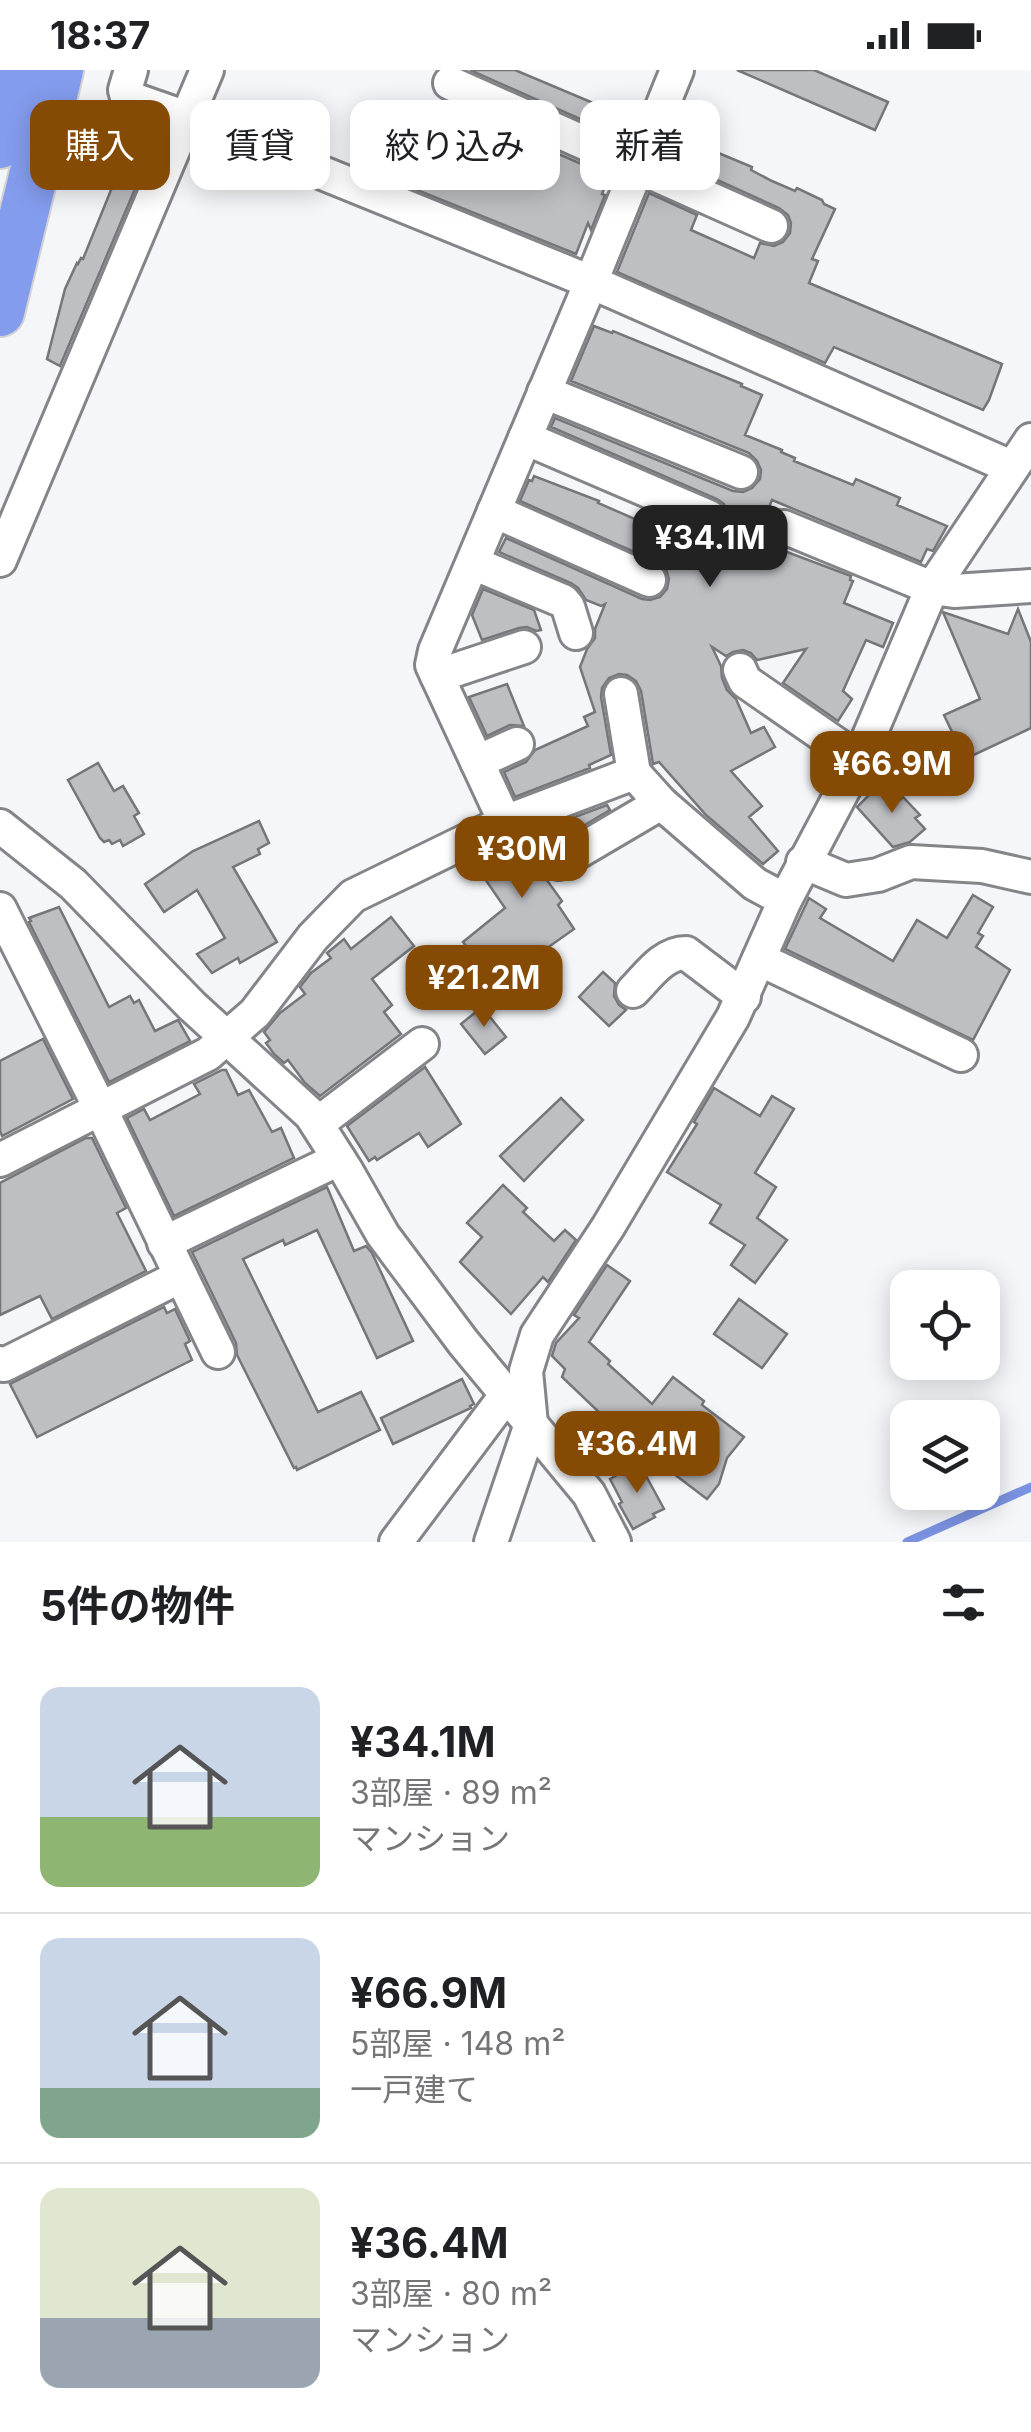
<!DOCTYPE html>
<html lang="ja">
<meta charset="utf-8">
<style>
:root{--surface:#fff;--page:#f2f2f2;--text:#202124;--muted:#757577;--line:#e0e0e0;--accent:#854a03}
body{margin:0;font-family:Inter,"Noto Sans JP",sans-serif;background:var(--page);color:var(--text);height:100vh;display:flex;flex-direction:column;font-size:38px;white-space:nowrap}
*{box-sizing:border-box;margin:0}
p{font-size:32px;color:var(--muted)}
.icon{flex:none;width:55px;height:55px;fill:none;stroke:currentColor;stroke-width:2;stroke-linecap:round;stroke-linejoin:round}
.map{position:relative;height:1472px;overflow:hidden}
.side{display:flex;flex-direction:column;background:var(--surface);flex:1}
.side>*{flex:none}
.hud{position:absolute;left:30px;top:30px;width:972px;height:90px;display:flex;gap:20px}
.controls{position:absolute;left:890px;top:1200px;display:grid;gap:20px}
.controls a{display:grid;place-items:center;width:110px;height:110px;border-radius:20px;background:var(--surface);box-shadow:0 5px 25px #0003;font-size:50px}
.price{position:absolute;translate:-50% -85px;padding:0 22px;border-radius:20px;background:var(--accent);color:#fff;font-size:32px;line-height:65px;filter:drop-shadow(0 2px 5px #0008)}
.price::after{content:'';position:absolute;left:50%;top:60px;width:30px;height:22px;margin-left:-15px;background:inherit;clip-path:polygon(0 0,100% 0,50% 100%)}
.price.selected{background:#222;color:#fff}
ul{padding:0;list-style:none}
li{display:flex;align-items:center;gap:30px;height:250px;padding:0 40px}
li+li{border-top:2px solid var(--line)}
li span{display:grid;place-items:center;flex:none;width:280px;height:200px;border-radius:20px;color:#555}
li>.icon{margin-inline-start:auto}
span .icon{width:120px;height:120px;fill:#fffc;stroke-width:1}
li b{font-size:42px}
h2{display:flex;justify-content:space-between;align-items:center;height:120px;padding:0 40px;font-size:42px}
.tag{padding:0 35px;border-radius:20px;background:var(--surface);box-shadow:0 5px 25px #0003;font-size:35px;line-height:90px}
.tag.selected{background:var(--accent);color:#fff}
.status{display:flex;justify-content:space-between;align-items:center;height:70px;padding:0 50px;background:var(--surface);direction:ltr}
.status svg{height:28px;fill:currentColor}
.map>svg:first-child{display:block}
</style>
<div class="status"><b>18:37</b><svg viewBox="0 0 49 12"><path d="M0 12V9h3v3zM5 12V6h3v6zM10 12V3h3v9zM15 12V0h3v12zM26 1h20v11H26zM47 4h2v5h-2z"/></svg></div>
<div class="map">
<svg width="1031" height="1472" viewBox="0 0 1031 1472">
<rect width="100%" height="100%" fill="#f4f6f9"/>
<g fill="none" stroke-linecap="round" stroke-linejoin="round">
<path stroke="#7b92e1" stroke-width="9" d="M 907,1472 L 1031,1417"/>
</g>
<g fill="#bebfc3" stroke="#757679" stroke-width="2.5">
<path d="M 470,0 L 515,0 L 624,46 L 616,65 Z"/>
<path d="M 737,0 L 814,0 L 888,32 L 875,60 Z"/>
<path d="M 440,32 L 609,106 L 602,124 L 605,125 L 591,160 L 588,153 L 576,184 L 407,116 Z"/>
<path d="M 128,49 L 160,60 L 60,296 L 47,289 L 65,219 L 77,193 L 78,194 L 81,188 L 83,189 L 111,120 L 109,119 L 112,111 L 109,110 L 126,71 L 120,69 Z"/>
<path d="M 673,64 L 752,97 L 751,100 L 772,111 L 795,121 L 797,118 L 822,130 L 824,134 L 835,139 L 812,189 L 818,191 L 809,213 L 1002,294 L 989,330 L 983,340 L 834,277 L 825,293 L 617,202 L 649,123 L 697,145 L 691,160 L 754,188 L 760,173 L 774,176 L 783,172 L 790,163 L 791,153 L 788,145 L 779,138 L 664,86 Z"/>
<path d="M 594,256 L 612,263 L 613,261 L 742,314 L 741,316 L 762,325 L 745,365 L 782,380 L 781,382 L 795,388 L 794,391 L 853,415 L 856,409 L 900,428 L 897,435 L 947,456 L 933,481 L 927,479 L 921,492 L 772,430 L 755,470 L 851,506 L 850,510 L 853,511 L 844,533 L 893,553 L 883,577 L 866,570 L 843,621 L 852,629 L 838,651 L 783,613 L 806,579 L 757,590 L 751,583 L 743,580 L 733,582 L 726,586 L 712,577 L 721,596 L 722,608 L 727,620 L 736,629 L 751,663 L 764,657 L 775,677 L 731,701 L 762,736 L 749,747 L 778,781 L 763,794 L 706,745 L 659,692 L 653,694 L 641,621 L 636,611 L 627,605 L 619,604 L 609,608 L 602,618 L 601,627 L 611,685 L 589,695 L 590,698 L 515,727 L 504,702 L 526,692 L 535,680 L 588,656 L 584,647 L 595,642 L 580,597 L 587,579 L 595,568 L 595,559 L 605,534 L 601,536 L 586,530 L 578,518 L 571,513 L 499,482 L 506,468 L 642,529 L 650,530 L 660,527 L 667,519 L 669,509 L 666,499 L 657,492 L 520,431 L 529,410 L 532,411 L 534,406 L 599,431 L 598,433 L 658,459 L 656,462 L 714,488 L 718,479 L 725,482 L 739,447 L 728,442 L 724,434 L 717,429 L 551,357 L 555,348 L 733,421 L 743,422 L 752,418 L 760,409 L 761,400 L 757,391 L 749,383 L 571,311 Z"/>
<path d="M 483,519 L 534,540 L 541,560 L 536,561 L 527,557 L 519,558 L 482,570 L 472,545 Z"/>
<path d="M 1018,539 L 1031,572 L 1031,658 L 965,689 L 944,645 L 980,629 L 943,542 L 1008,564 Z"/>
<path d="M 507,614 L 524,656 L 510,655 L 487,666 L 469,627 Z"/>
<path d="M 98,693 L 114,721 L 123,716 L 139,743 L 134,746 L 144,764 L 123,776 L 120,770 L 112,774 L 109,770 L 104,772 L 100,768 L 68,710 Z"/>
<path d="M 885,714 L 900,730 L 903,727 L 920,745 L 915,748 L 925,759 L 910,772 L 893,777 L 857,737 L 874,720 L 875,722 Z"/>
<path d="M 607,735 L 610,740 L 549,776 L 541,784 L 539,794 L 541,802 L 562,831 L 558,835 L 574,859 L 526,893 L 497,916 L 463,872 L 505,838 L 472,790 L 513,770 Z"/>
<path d="M 259,751 L 269,773 L 258,779 L 260,784 L 233,797 L 277,872 L 240,893 L 238,888 L 212,903 L 197,884 L 225,868 L 197,820 L 164,842 L 145,814 L 193,781 Z"/>
<path d="M 973,825 L 993,837 L 978,863 L 983,866 L 976,877 L 1010,900 L 973,970 L 785,879 L 809,828 L 826,839 L 820,848 L 893,891 L 917,850 L 947,868 Z"/>
<path d="M 59,837 L 109,937 L 130,926 L 134,933 L 139,930 L 155,961 L 178,950 L 190,971 L 109,1012 L 29,852 L 31,851 L 29,848 Z"/>
<path d="M 391,847 L 414,876 L 372,909 L 392,935 L 384,942 L 401,964 L 320,1026 L 305,1013 L 288,990 L 284,993 L 274,984 L 266,973 L 270,970 L 264,962 L 280,943 L 305,924 L 300,917 L 311,903 L 331,888 L 327,883 L 344,869 L 351,879 Z"/>
<path d="M 603,902 L 615,913 L 614,926 L 619,935 L 626,940 L 609,956 L 579,927 Z"/>
<path d="M 482,937 L 506,967 L 485,984 L 461,954 Z"/>
<path d="M 43,969 L 73,1029 L 2,1066 L 0,1061 L 0,991 Z"/>
<path d="M 425,997 L 461,1054 L 428,1077 L 419,1063 L 377,1090 L 375,1087 L 369,1091 L 347,1056 Z"/>
<path d="M 222,1000 L 226,1000 L 238,1025 L 249,1020 L 272,1062 L 281,1058 L 294,1088 L 174,1146 L 127,1048 L 144,1039 L 150,1050 L 200,1024 L 194,1014 Z"/>
<path d="M 714,1018 L 760,1046 L 772,1026 L 794,1039 L 755,1103 L 776,1117 L 757,1148 L 787,1170 L 755,1213 L 731,1195 L 745,1175 L 710,1153 L 721,1135 L 667,1102 L 697,1054 L 694,1052 Z"/>
<path d="M 561,1028 L 583,1050 L 524,1111 L 500,1086 Z"/>
<path d="M 86,1068 L 92,1068 L 126,1138 L 117,1143 L 146,1201 L 52,1249 L 40,1226 L 0,1245 L 0,1113 Z"/>
<path d="M 503,1115 L 527,1138 L 523,1142 L 554,1171 L 565,1160 L 576,1170 L 548,1212 L 543,1207 L 511,1244 L 460,1192 L 482,1167 L 467,1153 Z"/>
<path d="M 327,1117 L 354,1181 L 366,1176 L 372,1183 L 413,1271 L 377,1288 L 317,1160 L 285,1175 L 283,1170 L 243,1189 L 318,1342 L 361,1322 L 380,1360 L 297,1400 L 296,1397 L 294,1398 L 237,1285 L 236,1273 L 192,1182 Z"/>
<path d="M 607,1195 L 630,1211 L 589,1272 L 610,1291 L 608,1294 L 652,1334 L 673,1307 L 704,1331 L 702,1335 L 744,1367 L 727,1388 L 719,1414 L 707,1429 L 624,1366 L 562,1307 L 565,1299 L 552,1286 L 556,1273 L 579,1248 L 574,1245 Z"/>
<path d="M 739,1229 L 787,1264 L 762,1298 L 714,1264 Z"/>
<path d="M 164,1237 L 167,1243 L 175,1239 L 190,1271 L 185,1274 L 192,1290 L 37,1367 L 10,1314 Z"/>
<path d="M 462,1309 L 474,1334 L 470,1336 L 471,1338 L 393,1374 L 381,1348 Z"/>
<path d="M 639,1393 L 664,1439 L 653,1444 L 655,1447 L 633,1459 L 619,1434 L 622,1432 L 610,1409 Z"/>
</g>
<g fill="none" stroke-linecap="round" stroke-linejoin="round">
<defs>
<g id="minor">
<path d="M 131,0 L 125,20 L 127,27 L 187,48 L 591,212 L 1011,397"/>
<path d="M 450,13 L 771,156"/>
<path d="M 544,322 L 741,402"/>
<path d="M 525,368 L 709,447"/>
<path d="M 494,441 L 649,510"/>
<path d="M 784,457 L 932,518 L 954,521 L 1031,516"/>
<path d="M 0,490 L 207,0"/>
<path d="M 473,493 L 563,531 L 568,537 L 576,563"/>
<path d="M 740,600 L 745,611 L 859,690"/>
<path d="M 437,606 L 524,577"/>
<path d="M 621,624 L 634,703 L 661,733 L 755,814 L 785,830"/>
<path d="M 477,692 L 517,674"/>
<path d="M 505,752 L 432,595 L 435,581 L 591,212 L 677,0"/>
<path d="M 0,756 L 73,814 L 192,936 L 311,1045 L 346,1100 L 383,1165 L 463,1272 L 589,1424 L 614,1472"/>
<path d="M 803,792 L 846,810 L 878,805 L 911,792 L 982,796 L 1031,807"/>
<path d="M 559,793 L 661,733"/>
<path d="M 0,839 L 101,1040 L 181,1206 L 4,1295 L 0,1293"/>
<path d="M 759,889 L 961,985"/>
<path d="M 633,921 C 648,906 663,883 686,883 L 744,927"/>
<path d="M 317,1054 L 422,974"/>
<path d="M 0,1090 L 208,984 L 255,943 L 313,867 L 353,826 L 505,752 L 634,703"/>
<path d="M 164,1173 L 339,1089"/>
<path d="M 181,1206 L 218,1282"/>
<path d="M 396,1472 L 507,1324"/>
<path d="M 491,1472 L 531,1354 L 526,1301 L 537,1265 L 608,1157 L 733,947 L 785,830 L 859,690 L 932,518 L 1031,370"/>
</g>
<g id="highway">
<path d="M 0,74 L 20,0"/>
<path d="M 0,242 L 59,0"/>
</g>
</defs>
<use href="#minor" stroke="#848588" stroke-width="38"/>
<use href="#highway" stroke="#d1d1d1" stroke-width="52"/>
<use href="#minor" stroke="#fff" stroke-width="32"/>
<use href="#highway" stroke="#849cee" stroke-width="48"/>
</g>
</svg>
<div class="controls">
<a><svg class="icon" aria-label="locate" viewBox="0 0 24 24"><circle cx="12" cy="12" r="6"/><path d="M12 2v4M12 18v4M2 12h4M18 12h4"/></svg></a>
<a><svg class="icon" aria-label="layers" viewBox="0 0 24 24"><path d="M12 4l9 5-9 5-9-5zM3 14l9 5 9-5"/></svg></a>
</div>
<b class="price selected" style="left:710px;top:520px">¥34.1M</b>
<b class="price" style="left:892px;top:746px">¥66.9M</b>
<b class="price" style="left:522px;top:831px">¥30M</b>
<b class="price" style="left:484px;top:960px">¥21.2M</b>
<b class="price" style="left:637px;top:1426px">¥36.4M</b>
<div class="hud">
<a class="tag selected">購入</a>
<a class="tag">賃貸</a>
<a class="tag">絞り込み</a>
<a class="tag">新着</a>
</div>
</div>
<section class="side">
<h2>5件の物件<svg class="icon" aria-label="filters" viewBox="0 0 24 24"><path d="M4 7h16M4 17h16"/><circle cx="9" cy="7" r="2"/><circle cx="15" cy="17" r="2"/></svg></h2>
<ul>
<li><span style="background:linear-gradient(#c9d6e8 65%,#8fb573 0)"><svg class="icon" aria-label="home" viewBox="0 0 24 24"><path d="M3 11l9-7 9 7M6 9v11h12V9"/></svg></span><div><b>¥34.1M</b><p>3部屋 · 89 m²</p><p>マンション</p></div></li>
<li><span style="background:linear-gradient(#c9d6e8 75%,#7fa58c 0)"><svg class="icon" aria-label="home" viewBox="0 0 24 24"><path d="M3 11l9-7 9 7M6 9v11h12V9"/></svg></span><div><b>¥66.9M</b><p>5部屋 · 148 m²</p><p>一戸建て</p></div></li>
<li><span style="background:linear-gradient(#dfe7d0 65%,#9aa5b1 0)"><svg class="icon" aria-label="home" viewBox="0 0 24 24"><path d="M3 11l9-7 9 7M6 9v11h12V9"/></svg></span><div><b>¥36.4M</b><p>3部屋 · 80 m²</p><p>マンション</p></div></li>
</ul>
</section>
